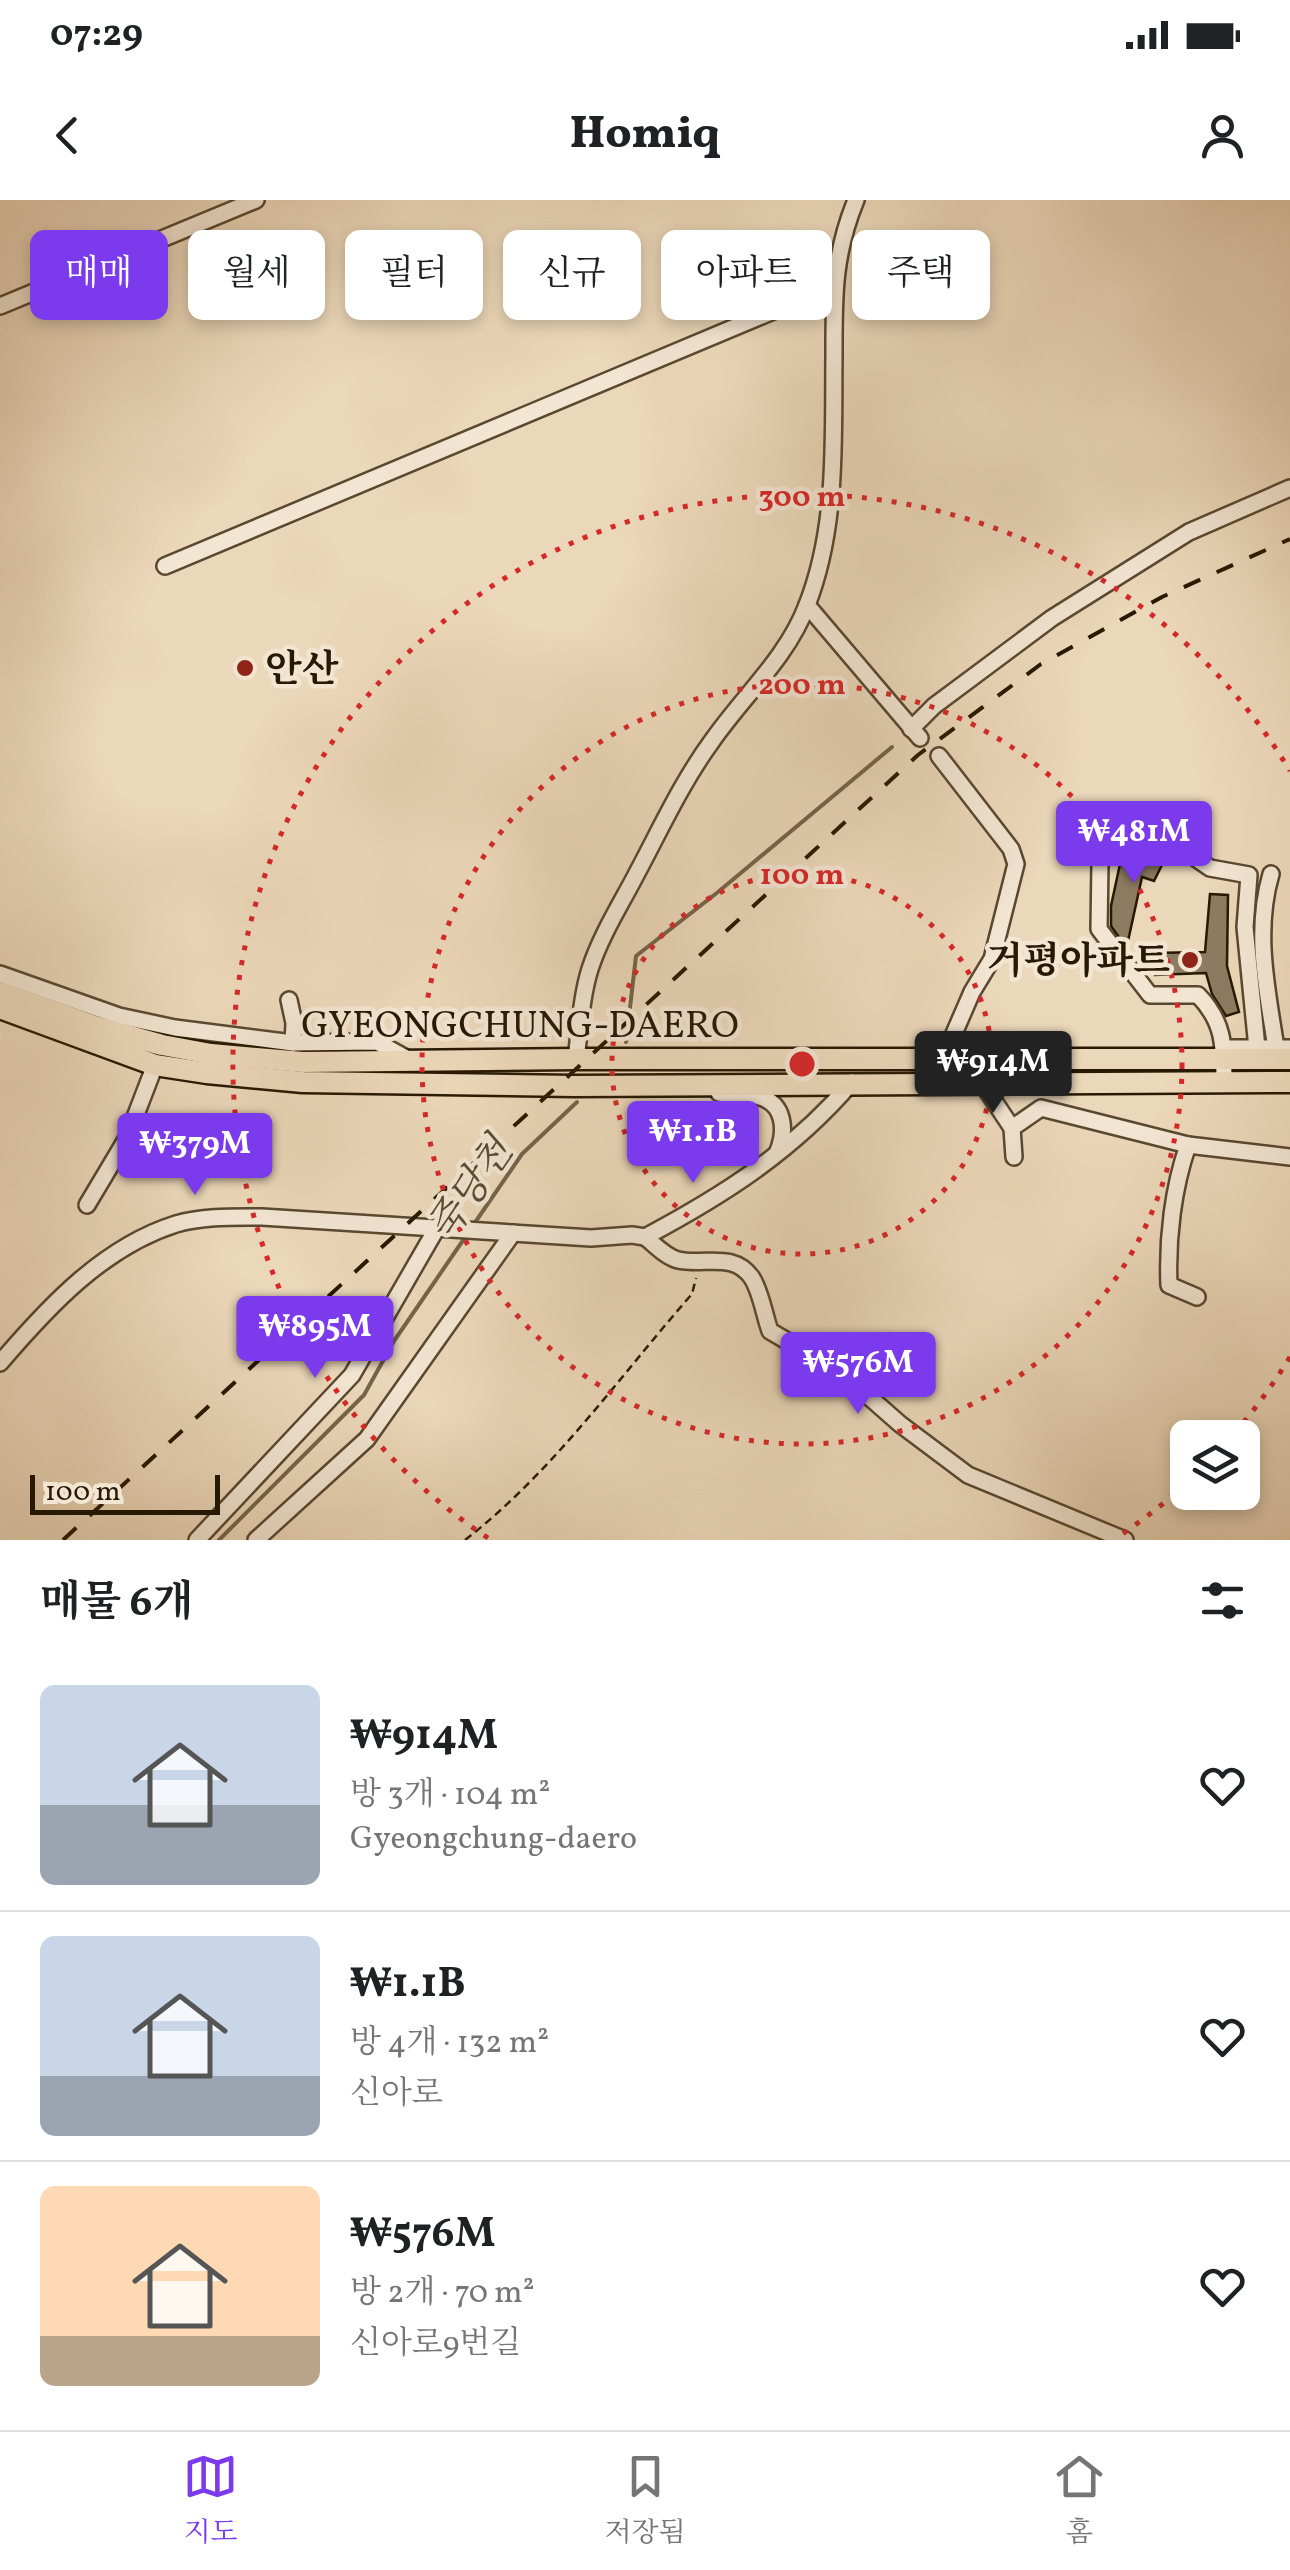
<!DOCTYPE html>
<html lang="ko">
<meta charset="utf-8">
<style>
:root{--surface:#fff;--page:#f6f6f6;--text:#202124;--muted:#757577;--line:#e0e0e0;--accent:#7c3aed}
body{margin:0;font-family:Vollkorn,"Noto Serif KR",serif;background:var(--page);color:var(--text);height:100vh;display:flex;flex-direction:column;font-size:38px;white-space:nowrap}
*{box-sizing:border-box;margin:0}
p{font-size:32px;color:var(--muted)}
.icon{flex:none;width:55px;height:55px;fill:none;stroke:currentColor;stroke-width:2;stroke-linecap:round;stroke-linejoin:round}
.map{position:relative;height:1340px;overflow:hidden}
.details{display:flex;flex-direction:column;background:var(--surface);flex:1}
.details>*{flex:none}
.top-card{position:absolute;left:30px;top:30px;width:1230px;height:90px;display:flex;gap:20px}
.controls{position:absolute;left:1170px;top:1220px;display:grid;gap:20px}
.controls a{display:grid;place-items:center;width:90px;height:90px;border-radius:15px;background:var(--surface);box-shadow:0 5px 15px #0003;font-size:50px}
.scale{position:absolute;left:30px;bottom:25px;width:190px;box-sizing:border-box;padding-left:10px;border:5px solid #281903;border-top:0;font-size:28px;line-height:35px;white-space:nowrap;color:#281903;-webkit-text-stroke:8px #f2e5d2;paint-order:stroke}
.price{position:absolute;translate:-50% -85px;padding:0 22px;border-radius:10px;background:var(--accent);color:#fff;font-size:32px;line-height:65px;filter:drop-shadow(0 2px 5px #0008)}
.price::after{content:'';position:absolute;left:50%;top:60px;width:30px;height:22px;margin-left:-15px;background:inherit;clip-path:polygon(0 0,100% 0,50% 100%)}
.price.selected{background:#222;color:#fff}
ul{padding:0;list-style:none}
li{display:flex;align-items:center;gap:30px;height:250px;padding:0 40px}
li+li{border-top:2px solid var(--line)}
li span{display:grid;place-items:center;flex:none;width:280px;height:200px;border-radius:15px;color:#555}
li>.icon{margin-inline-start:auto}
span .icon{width:120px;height:120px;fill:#fffc;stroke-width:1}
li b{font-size:42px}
h2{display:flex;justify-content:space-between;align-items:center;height:120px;padding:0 40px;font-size:42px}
.pill{padding:0 35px;border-radius:15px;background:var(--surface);box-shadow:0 5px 15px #0003;font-size:35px;line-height:90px}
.pill.selected{background:var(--accent);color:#fff}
.status{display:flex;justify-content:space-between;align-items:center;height:70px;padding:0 50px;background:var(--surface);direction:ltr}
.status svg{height:28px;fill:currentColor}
header{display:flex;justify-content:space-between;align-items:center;height:130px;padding:0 40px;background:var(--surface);font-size:45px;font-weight:800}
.tab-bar{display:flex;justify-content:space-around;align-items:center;height:140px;border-top:2px solid var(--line);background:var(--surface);font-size:28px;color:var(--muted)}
.tab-bar a{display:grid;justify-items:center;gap:5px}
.tab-bar .selected{color:var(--accent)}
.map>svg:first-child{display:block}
</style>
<div class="status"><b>07:29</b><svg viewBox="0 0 49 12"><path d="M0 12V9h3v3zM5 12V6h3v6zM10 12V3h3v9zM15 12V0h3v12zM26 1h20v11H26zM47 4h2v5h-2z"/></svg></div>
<header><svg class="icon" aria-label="back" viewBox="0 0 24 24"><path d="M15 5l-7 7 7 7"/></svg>Homiq<svg class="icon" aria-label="person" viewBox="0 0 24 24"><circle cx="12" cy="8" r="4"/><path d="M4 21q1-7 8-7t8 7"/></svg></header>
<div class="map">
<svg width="1290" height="1340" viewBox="0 0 1290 1340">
<rect width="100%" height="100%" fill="#ebd7b9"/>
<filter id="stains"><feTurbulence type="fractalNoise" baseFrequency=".002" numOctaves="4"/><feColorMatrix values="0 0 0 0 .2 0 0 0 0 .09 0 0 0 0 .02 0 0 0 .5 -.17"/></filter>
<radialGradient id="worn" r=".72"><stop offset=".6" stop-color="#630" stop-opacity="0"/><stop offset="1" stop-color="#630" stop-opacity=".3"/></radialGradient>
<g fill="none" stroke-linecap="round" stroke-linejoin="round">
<g stroke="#75644b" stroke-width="4">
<path d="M 626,842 L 636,756 L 718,692 L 892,547"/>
<path d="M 474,1024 L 522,954 L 577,902"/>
<path d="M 219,1340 L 364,1195 L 394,1141 L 466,1036"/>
</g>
</g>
<g fill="#8d7c62" stroke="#281903" stroke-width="2.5">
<path d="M 1147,638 L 1168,653 L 1154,681 L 1142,677 L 1128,741 L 1121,740 L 1111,726 L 1111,706 L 1120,664 L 1128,666 Z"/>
<path d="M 1210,694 L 1228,695 L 1227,766 L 1239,812 L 1226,816 L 1212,794 L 1206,773 L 1155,775 L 1153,753 L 1205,752 Z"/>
</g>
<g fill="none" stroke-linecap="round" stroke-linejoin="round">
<defs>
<g id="minor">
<path d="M 0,106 L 256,0"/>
<path d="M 165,366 L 833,86"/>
<path d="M 807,405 L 920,538"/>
<path d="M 911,529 L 934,506 L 1052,418 L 1189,332 L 1290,288"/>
<path d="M 939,556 L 1011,649 L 1016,664 L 992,759 L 972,792 L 943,859"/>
<path d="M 1271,674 C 1254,732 1267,789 1276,848"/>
<path d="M 0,774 L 119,816 L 175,828 L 293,843 L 377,842 L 408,859"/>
<path d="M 289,800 L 294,823 L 293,843"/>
<path d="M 1224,848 L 1290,848"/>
<path d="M 576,859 C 580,829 581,798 590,769 C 601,735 621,704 637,673 C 661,628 682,582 712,541 C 744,495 787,458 807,405 C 838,326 833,239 834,156 C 834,98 833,56 856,0"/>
<path d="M 1224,881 C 1224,845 1224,822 1198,795 L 1150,795 L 1099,729 L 1100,662 L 1129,628 L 1143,622 L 1210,668 L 1249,675 L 1245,727 L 1257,848"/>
<path d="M 982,883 L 1012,928"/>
<path d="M 719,893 C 732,895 747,893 760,897 C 785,904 786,931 778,951"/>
<path d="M 1188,945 C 1173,988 1167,1039 1169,1085 L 1197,1097"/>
<path d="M 1014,957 L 1012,928 L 1041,908 L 1188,945 L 1290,957"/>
<path d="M 87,1005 L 127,938 L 155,865"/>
<path d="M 645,1037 C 655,1045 666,1057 678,1060 C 704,1066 734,1051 752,1078 C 761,1092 764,1114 770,1131 L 842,1173 L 900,1224 L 968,1275 L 1125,1340"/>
<path d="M 0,1163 C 48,1107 103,1047 176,1024 C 203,1016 234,1017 262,1017 L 591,1038 L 632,1035 L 645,1037 C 724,995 793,951 852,882"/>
<path d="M 197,1340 L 352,1175 L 438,1026"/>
<path d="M 256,1340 L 367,1239 L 513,1033"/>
</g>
<g id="major">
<path d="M 0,792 L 97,827 L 162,845 L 211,854 L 303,862 L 576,859 L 1290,859"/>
<path d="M 0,808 L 155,865 L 207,873 L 303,882 L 574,886 L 1290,882"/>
</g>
</defs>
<use href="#minor" stroke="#594830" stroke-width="20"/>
<use href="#major" stroke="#281903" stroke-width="25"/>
<path stroke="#281903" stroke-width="2.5" stroke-dasharray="8 5" stroke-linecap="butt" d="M 465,1340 C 553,1272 619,1177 692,1094 L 696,1078"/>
<use href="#minor" stroke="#f2e5d2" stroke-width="15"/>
<use href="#major" stroke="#ebd7b9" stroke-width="20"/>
<path stroke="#281903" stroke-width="4" stroke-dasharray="18 18" stroke-linecap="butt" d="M 63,1340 L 918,555 L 1041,464 L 1162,397 L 1290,339"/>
</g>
<g fill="none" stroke="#d62828" stroke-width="5" stroke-dasharray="5 10">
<circle cx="802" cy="864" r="190"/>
<circle cx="802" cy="864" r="380"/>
<path d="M1290 1157A569 569 0 0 1 1231 1237M1186 1284A569 569 0 0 1 1116 1338M488 1338A569 569 0 1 1 1290 571"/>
</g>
<g fill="#8f2418" stroke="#f2e5d2" stroke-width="4">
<circle cx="245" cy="468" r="10"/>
<circle cx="1190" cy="760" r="10"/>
</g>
<g text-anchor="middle" stroke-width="9" stroke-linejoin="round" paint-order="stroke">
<g font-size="38" font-weight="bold" fill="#281903" stroke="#f2e5d2" text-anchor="start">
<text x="265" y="481">안산</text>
<text x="1170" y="773" text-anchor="end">거평아파트</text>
</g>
<g font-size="38" fill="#281903" stroke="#f2e5d2">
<text x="520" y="837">GYEONGCHUNG-DAERO</text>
</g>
<g font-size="40" font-style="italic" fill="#5c4b33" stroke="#f2e5d2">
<text transform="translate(469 989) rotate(-55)" y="14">죽당천</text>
</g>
</g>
<circle cx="802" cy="864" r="15" fill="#d62828" stroke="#f2e5d2" stroke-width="5"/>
<g font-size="30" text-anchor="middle" font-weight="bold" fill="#d62828" stroke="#f2e5d2" stroke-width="9" stroke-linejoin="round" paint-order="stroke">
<text x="802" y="306">300 m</text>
<text x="802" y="494">200 m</text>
<text x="802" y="684">100 m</text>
</g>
<rect width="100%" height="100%" filter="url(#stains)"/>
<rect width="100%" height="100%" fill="url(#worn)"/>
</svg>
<div class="controls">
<a><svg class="icon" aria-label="layers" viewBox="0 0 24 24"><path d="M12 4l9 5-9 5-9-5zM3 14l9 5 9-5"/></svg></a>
</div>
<div class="scale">100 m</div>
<b class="price" style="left:1134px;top:686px">₩481M</b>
<b class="price selected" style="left:993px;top:916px">₩914M</b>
<b class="price" style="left:693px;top:986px">₩1.1B</b>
<b class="price" style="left:195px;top:998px">₩379M</b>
<b class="price" style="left:315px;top:1181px">₩895M</b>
<b class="price" style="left:858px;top:1217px">₩576M</b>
<div class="top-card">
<a class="pill selected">매매</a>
<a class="pill">월세</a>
<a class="pill">필터</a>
<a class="pill">신규</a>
<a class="pill">아파트</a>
<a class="pill">주택</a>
</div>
</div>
<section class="details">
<h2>매물 6개<svg class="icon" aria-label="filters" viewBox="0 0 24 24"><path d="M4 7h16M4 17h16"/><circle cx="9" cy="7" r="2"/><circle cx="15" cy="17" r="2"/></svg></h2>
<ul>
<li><span style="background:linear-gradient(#c9d6e8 60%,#9aa5b1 0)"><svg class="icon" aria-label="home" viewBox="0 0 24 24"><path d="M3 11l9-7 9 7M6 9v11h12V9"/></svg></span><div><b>₩914M</b><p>방 3개 · 104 m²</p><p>Gyeongchung-daero</p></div><svg class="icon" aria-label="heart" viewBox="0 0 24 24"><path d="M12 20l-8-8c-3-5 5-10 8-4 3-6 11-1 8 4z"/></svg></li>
<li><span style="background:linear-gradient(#c9d6e8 70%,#9aa5b1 0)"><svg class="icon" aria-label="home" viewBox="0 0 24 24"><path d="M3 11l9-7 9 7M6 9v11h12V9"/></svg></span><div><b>₩1.1B</b><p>방 4개 · 132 m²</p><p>신아로</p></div><svg class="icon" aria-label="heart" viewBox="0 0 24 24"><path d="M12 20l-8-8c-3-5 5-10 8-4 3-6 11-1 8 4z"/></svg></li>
<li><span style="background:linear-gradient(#ffd9b3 75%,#b9a48a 0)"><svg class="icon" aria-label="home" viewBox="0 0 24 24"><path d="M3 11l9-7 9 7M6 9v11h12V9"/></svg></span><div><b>₩576M</b><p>방 2개 · 70 m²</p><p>신아로9번길</p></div><svg class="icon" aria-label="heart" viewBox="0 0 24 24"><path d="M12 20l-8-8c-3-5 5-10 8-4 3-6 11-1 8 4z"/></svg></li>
</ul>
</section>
<nav class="tab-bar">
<a class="selected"><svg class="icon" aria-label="map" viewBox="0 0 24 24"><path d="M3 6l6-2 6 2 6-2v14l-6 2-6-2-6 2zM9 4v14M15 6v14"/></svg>지도</a>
<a><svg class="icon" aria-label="saved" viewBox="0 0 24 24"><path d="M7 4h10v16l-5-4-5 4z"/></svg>저장됨</a>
<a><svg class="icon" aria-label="home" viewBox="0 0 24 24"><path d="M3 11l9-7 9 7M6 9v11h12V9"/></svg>홈</a>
</nav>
